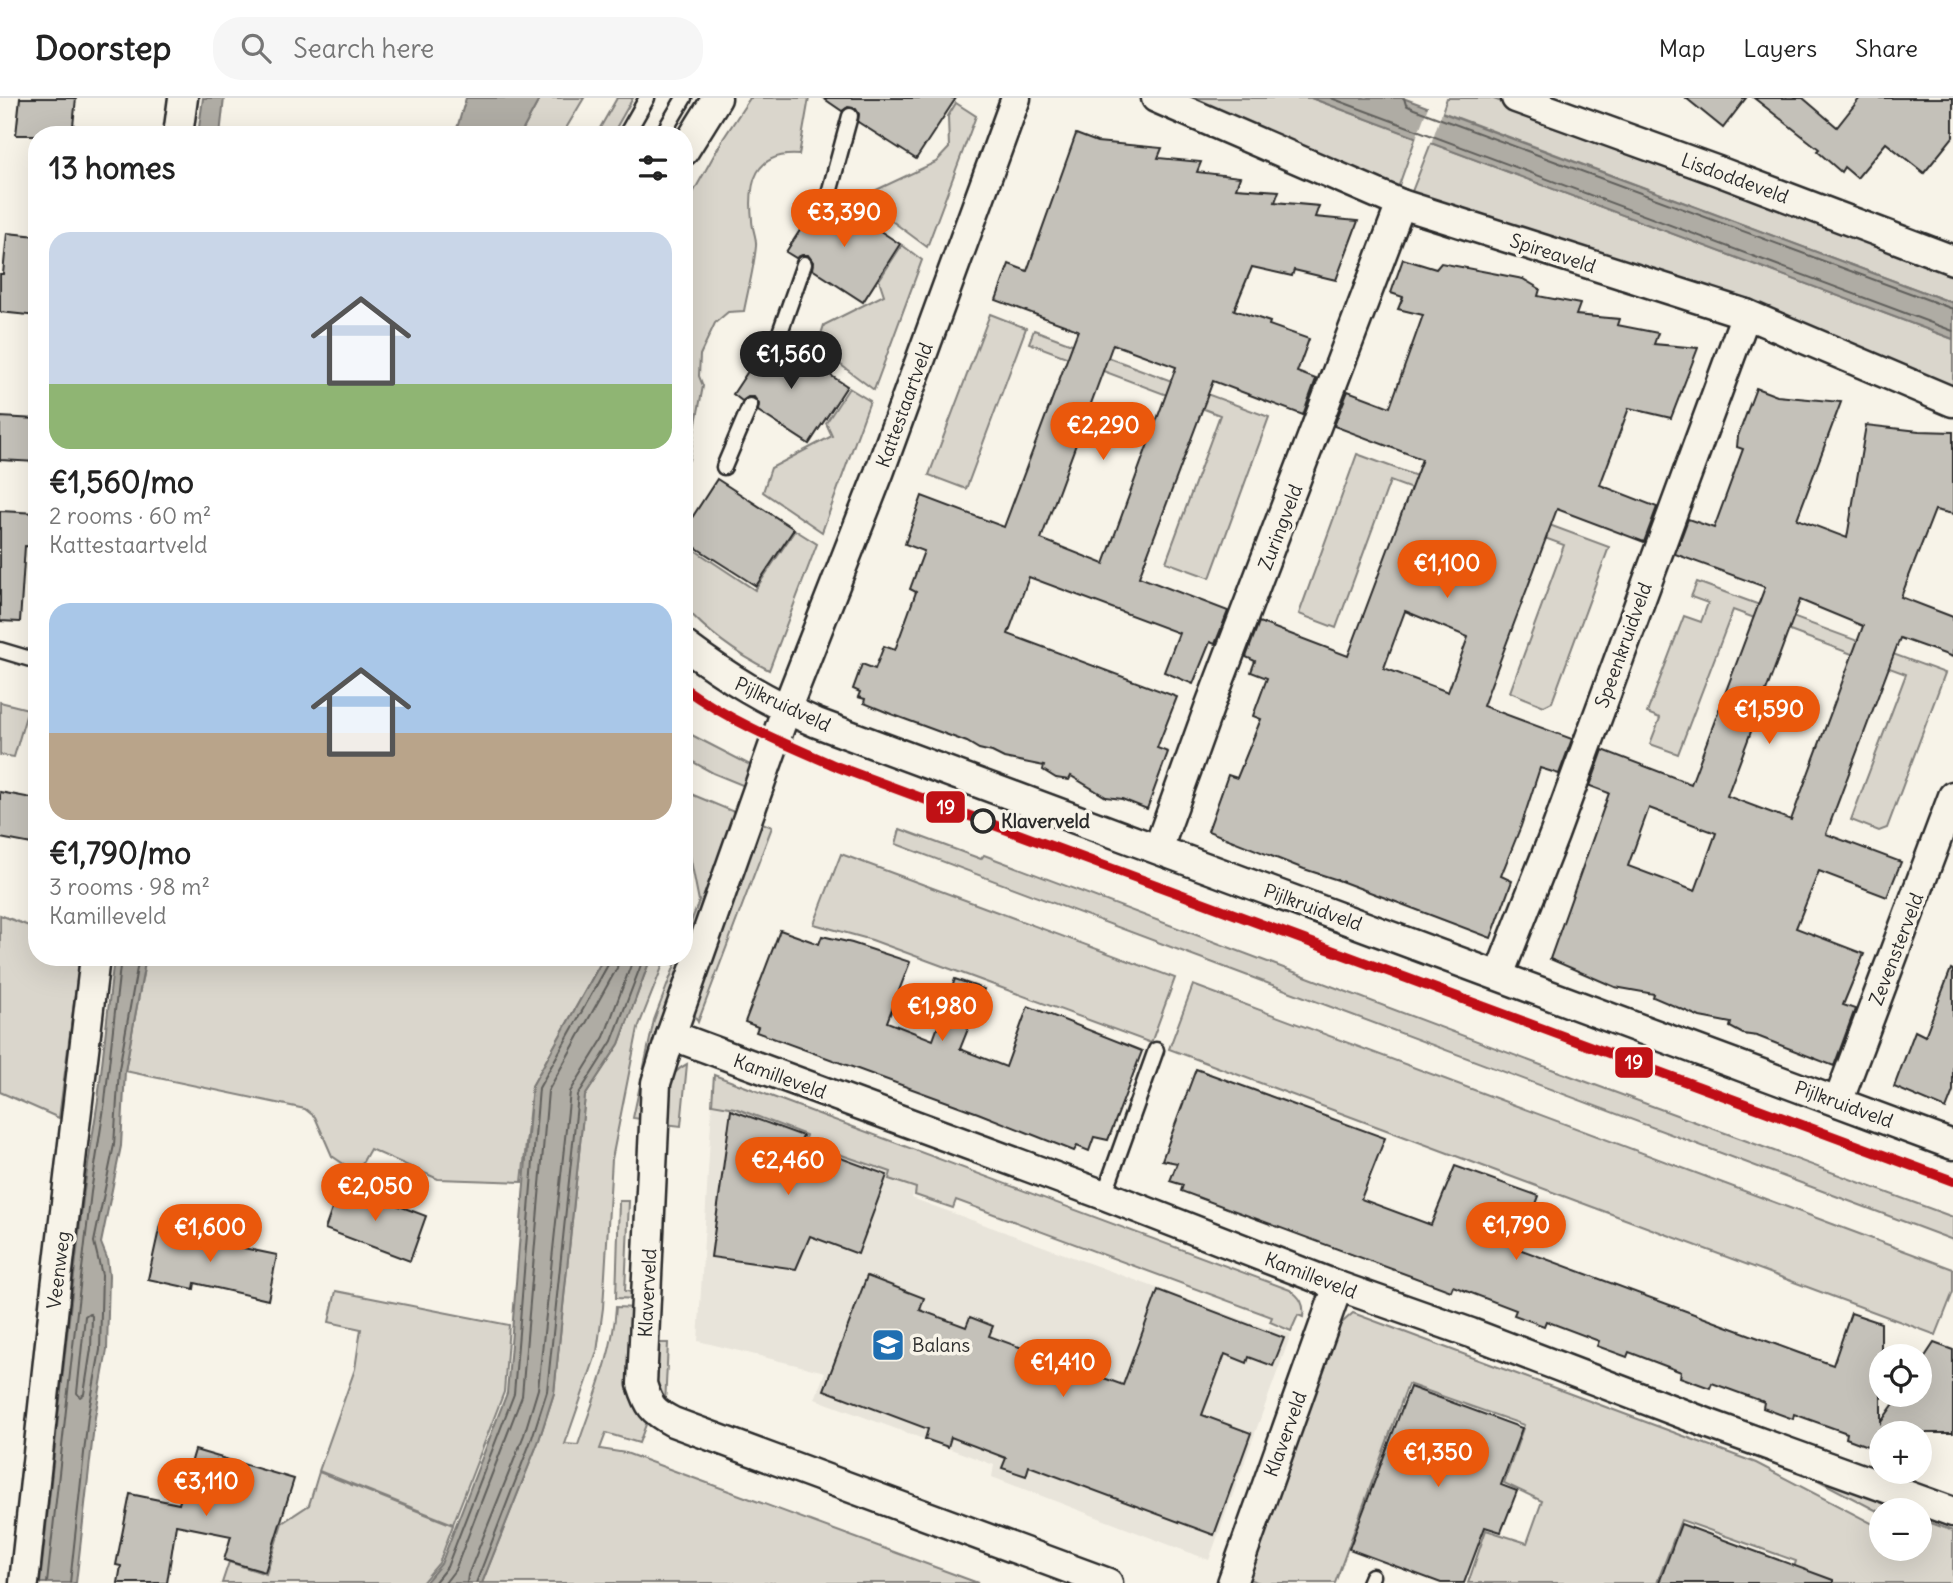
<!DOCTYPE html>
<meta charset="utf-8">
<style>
:root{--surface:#fff;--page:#f6f6f6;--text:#222;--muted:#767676;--line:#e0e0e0;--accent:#ea580c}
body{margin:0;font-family:Delius,sans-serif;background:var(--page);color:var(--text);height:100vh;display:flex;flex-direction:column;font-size:26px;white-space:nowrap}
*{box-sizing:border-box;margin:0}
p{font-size:23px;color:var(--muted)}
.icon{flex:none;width:38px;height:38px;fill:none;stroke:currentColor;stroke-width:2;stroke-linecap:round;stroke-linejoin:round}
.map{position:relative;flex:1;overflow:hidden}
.sheet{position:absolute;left:28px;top:28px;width:665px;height:840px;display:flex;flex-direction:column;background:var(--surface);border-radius:28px;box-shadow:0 7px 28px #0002}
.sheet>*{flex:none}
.controls{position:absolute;left:1869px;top:1246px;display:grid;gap:14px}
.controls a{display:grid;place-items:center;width:63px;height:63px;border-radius:50%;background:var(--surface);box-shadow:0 7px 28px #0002;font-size:35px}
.price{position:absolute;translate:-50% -60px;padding:0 16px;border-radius:24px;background:var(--accent);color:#fff;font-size:23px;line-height:46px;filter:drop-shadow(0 2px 4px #0008)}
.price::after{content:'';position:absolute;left:50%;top:42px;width:21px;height:16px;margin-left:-10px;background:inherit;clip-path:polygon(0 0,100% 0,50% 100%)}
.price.on{background:#222;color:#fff}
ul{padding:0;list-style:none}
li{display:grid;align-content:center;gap:14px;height:371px;padding:0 21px}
li span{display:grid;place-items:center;height:217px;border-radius:21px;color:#555}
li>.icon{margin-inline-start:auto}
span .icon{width:126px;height:126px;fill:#fffc;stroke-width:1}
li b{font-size:30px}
h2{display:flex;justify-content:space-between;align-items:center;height:84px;padding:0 21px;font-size:30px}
header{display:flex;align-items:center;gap:42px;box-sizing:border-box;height:98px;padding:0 35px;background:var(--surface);border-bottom:2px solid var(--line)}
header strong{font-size:33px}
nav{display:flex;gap:38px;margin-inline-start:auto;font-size:24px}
.search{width:490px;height:63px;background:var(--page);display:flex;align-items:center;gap:18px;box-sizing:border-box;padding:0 24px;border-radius:28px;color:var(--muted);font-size:26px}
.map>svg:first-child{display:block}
</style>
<header>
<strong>Doorstep</strong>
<div class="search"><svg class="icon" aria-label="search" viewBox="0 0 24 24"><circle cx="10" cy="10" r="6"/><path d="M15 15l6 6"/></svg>Search here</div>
<nav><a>Map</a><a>Layers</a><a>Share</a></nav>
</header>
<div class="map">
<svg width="1953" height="1485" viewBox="0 0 1953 1485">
<rect width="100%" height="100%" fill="#f7f3e8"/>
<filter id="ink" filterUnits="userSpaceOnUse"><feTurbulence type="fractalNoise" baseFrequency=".0143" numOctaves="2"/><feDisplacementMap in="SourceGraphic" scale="14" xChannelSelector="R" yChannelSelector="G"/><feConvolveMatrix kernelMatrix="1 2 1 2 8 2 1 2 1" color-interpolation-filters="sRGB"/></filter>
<g filter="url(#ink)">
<path fill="#e8e4da" d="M 712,1006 L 735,1010 L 807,1037 L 805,1044 L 891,1075 L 889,1082 L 915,1091 L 912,1100 L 1268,1231 L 1270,1228 L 1291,1236 L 1209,1462 L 992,1379 L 994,1367 L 815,1301 L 825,1274 L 698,1243 Z"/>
<g fill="#dad6cc" stroke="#82807c" stroke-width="2">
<path d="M 540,0 L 584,0 L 562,37 L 520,37 Z"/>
<path d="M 617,0 L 633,0 L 612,37 L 596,37 Z"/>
<path d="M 750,0 L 809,0 L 799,57 C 755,54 748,84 752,122 C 752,131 757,140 756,148 C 754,170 748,192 744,213 L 728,214 L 715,225 L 700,257 L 699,278 L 703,288 L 689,362 L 684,362 L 684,111 L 723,41 Z"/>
<path d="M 1188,0 L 1311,0 L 1416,39 L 1398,90 Z"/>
<path d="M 1447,0 L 1491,0 L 1953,172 L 1953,205 L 1442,14 Z"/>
<path d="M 956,5 L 976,18 L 927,149 L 869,106 L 874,93 L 936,64 L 949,50 L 948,18 Z"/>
<path d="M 1431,45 L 1953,241 L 1953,291 L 1411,96 Z"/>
<path d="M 902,147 L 922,162 L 874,292 L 817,249 L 824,227 L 884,197 L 879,182 Z"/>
<path d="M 990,216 L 1026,230 L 966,391 L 929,377 Z"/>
<path d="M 1034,232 L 1269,319 L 1210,480 L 1166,464 L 1220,317 L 1029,245 Z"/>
<path d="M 849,290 L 870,303 L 822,434 L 763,394 L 771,370 L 832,338 L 826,325 Z"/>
<path d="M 1357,356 L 1609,449 L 1552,604 L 1544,608 L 1510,594 L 1564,447 L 1390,383 L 1336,530 L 1299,516 Z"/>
<path d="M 795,432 L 817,446 L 769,572 C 737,556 708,535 684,508 L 684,445 L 755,492 Z"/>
<path d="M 1697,484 L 1945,575 L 1887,730 L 1879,733 L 1851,722 L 1906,576 L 1733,512 L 1678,656 L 1650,646 L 1660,620 L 1647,615 L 1684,518 L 1701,524 L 1708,505 L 1691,499 Z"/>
<path d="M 0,604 L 28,611 L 14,659 L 0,657 Z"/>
<path d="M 684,633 L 754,669 L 747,689 L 713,675 L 684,659 Z"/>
<path d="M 691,696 L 739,716 L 648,1022 L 633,1020 L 654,922 L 678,859 L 684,859 L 684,842 L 699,803 L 684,728 L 684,709 Z"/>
<path d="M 760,724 L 772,729 L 698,924 L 693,914 Z"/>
<path d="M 900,731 L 981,761 L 984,757 L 1538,966 L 1953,1119 L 1953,1142 L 896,746 Z"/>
<path d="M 841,756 L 1175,880 L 1151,945 L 872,842 L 814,826 Z"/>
<path d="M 0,817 L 37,831 L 37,859 L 80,859 L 59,1020 L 0,994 Z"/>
<path d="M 146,859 L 604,859 L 532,988 L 522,1084 L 438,1081 L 370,1051 L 361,1067 L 348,1069 L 332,1058 L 315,1019 L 305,1011 L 125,973 Z"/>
<path d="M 651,859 L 666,859 L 638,930 L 612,1061 L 603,1210 L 597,1254 L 565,1346 L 578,1347 C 593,1302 613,1257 616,1209 L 637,1210 L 648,1321 L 639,1345 L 606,1335 L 600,1351 L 626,1355 L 978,1485 L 482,1485 L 539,1342 L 554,1295 L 585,998 L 619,946 Z"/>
<path d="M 1193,887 L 1953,1171 L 1953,1194 L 1936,1237 L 1169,951 Z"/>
<path d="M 687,966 L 681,1028 L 665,1026 C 666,1000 660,980 687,966 Z"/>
<path d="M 714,977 L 1290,1192 C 1300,1199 1305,1206 1303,1219 L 1298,1217 L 1291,1233 L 1270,1224 L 1272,1219 L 956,1102 L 953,1110 L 915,1097 L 916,1090 L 889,1081 L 891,1074 L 804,1044 L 806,1037 L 735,1010 L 712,1006 Z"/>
<path d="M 619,1103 L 629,1103 L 625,1193 L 639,1195 L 638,1201 L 616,1200 Z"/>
<path d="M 336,1193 L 509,1227 L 504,1294 L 453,1426 L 319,1373 L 355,1271 L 361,1231 L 329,1224 Z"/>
<path d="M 1353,1215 L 1756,1365 L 1881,1430 L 1881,1451 L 1920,1451 L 1920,1421 L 1953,1433 L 1953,1485 L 1789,1485 L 1796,1463 L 1681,1422 L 1657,1485 L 1468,1485 L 1486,1432 L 1527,1445 L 1542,1403 L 1504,1385 L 1524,1327 L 1408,1286 L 1335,1485 L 1260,1485 L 1245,1480 L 1336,1230 Z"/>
<path d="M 653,1245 L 668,1245 L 665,1307 L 651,1282 Z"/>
<path d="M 1760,1352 L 1894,1404 L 1891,1412 L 1881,1412 L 1881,1415 Z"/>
<path d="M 319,1374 L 453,1427 L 439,1465 L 422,1485 L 222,1485 L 229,1464 L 266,1476 L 282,1425 L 309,1407 Z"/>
</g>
<g fill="#afaca4" stroke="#7a7874" stroke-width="2">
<path d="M 203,0 L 224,0 L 220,37 L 198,37 Z"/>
<path d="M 466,0 L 540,0 L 520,37 L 455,37 Z"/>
<path d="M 1311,0 L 1403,0 L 1953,205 L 1953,241 Z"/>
<path d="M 114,859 L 146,859 L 125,973 L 121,1048 L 101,1145 L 107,1160 L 109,1177 L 107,1252 L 95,1319 L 76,1485 L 40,1485 L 66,1247 L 84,1093 L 98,1002 Z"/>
<path d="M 604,859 L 651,859 L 619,946 L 585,998 L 554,1295 L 539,1342 L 482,1485 L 425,1485 L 441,1466 L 507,1295 L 532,988 Z"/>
</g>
<path fill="#f7f3e8" d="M 1429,6 L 1443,11 L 1430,48 L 1415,43 Z"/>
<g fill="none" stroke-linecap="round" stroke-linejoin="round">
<g stroke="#605f5b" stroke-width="2">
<path d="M 1331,0 L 1953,233"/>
<path d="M 1404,0 L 1406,7 L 1414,11 L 1953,211"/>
<path d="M 89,1215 L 92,1218 L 91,1251 L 84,1296 L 80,1299 L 77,1295 L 85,1218 Z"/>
<path d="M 47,1485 L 73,1248 L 91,1094 L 105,1003 L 121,859"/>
<path d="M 70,1485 L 88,1318 L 100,1252 L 102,1177 L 94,1144 L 114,1047 L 119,971 L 139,859"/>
<path d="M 434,1485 L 447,1469 L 514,1296 L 539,990 L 609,865 L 610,859"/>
<path d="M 445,1485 L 455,1472 L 522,1298 L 548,993 L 617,870 L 619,859"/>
<path d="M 467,1485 L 468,1477 L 524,1337 L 538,1291 L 570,994 L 604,939 L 634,859"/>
<path d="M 476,1485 L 532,1340 L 547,1293 L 578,997 L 612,943 L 644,859"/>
</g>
</g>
<g fill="#c4c1b9" stroke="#2b2b2b" stroke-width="2" fill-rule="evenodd">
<path d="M 20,0 L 76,0 L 72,37 L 16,37 Z"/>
<path d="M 823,0 L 956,0 L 916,61 L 858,24 L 859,16 L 856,11 L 848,9 L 842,13 Z"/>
<path d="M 1686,0 L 1746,0 L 1723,30 Z"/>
<path d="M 1754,0 L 1803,0 L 1837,29 L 1860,0 L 1953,0 L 1953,39 L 1924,75 L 1886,45 L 1857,80 L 1844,69 L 1841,74 L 1817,53 L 1819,51 Z"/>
<path d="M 1076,36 L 1097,44 L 1162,50 L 1158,60 L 1201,64 L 1197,74 L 1240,79 L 1236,90 L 1279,93 L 1275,104 L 1319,108 L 1315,119 L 1358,123 L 1336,182 L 1294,172 L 1292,178 L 1252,169 L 1234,212 L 1270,224 L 1269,227 L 1309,241 L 1297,274 L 1316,281 L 1303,317 L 1213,283 L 1139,479 L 1228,513 L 1215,546 L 1210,544 L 1193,586 L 1164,574 L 1179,535 L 1029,479 L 1008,536 L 1177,599 L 1157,650 L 1168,654 L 1147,711 L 1122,701 L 1106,699 L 1071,678 L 1069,682 L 1056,680 L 1043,672 L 1044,668 L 1004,660 L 992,654 L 979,651 L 967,644 L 891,616 L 864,605 L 865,601 L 858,599 L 860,594 L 853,591 L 862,566 L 875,571 L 884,548 L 895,552 L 916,494 L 910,491 L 924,453 L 905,446 L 922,398 L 1004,429 L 1078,232 L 996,202 L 1009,166 L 1027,173 ZM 1113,246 L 1176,269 L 1104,466 L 1041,441 Z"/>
<path d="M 819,103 L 826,108 L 836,104 L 839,106 L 900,146 L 863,204 L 812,171 L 813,164 L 808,157 L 802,157 L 796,160 L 786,154 Z"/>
<path d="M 7,135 L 37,138 L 37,218 L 0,214 L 0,176 L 3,176 Z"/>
<path d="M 1403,161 L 1436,171 L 1441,165 L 1523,181 L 1540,191 L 1538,198 L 1580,206 L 1576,217 L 1619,221 L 1617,227 L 1658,235 L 1654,246 L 1698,250 L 1671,320 L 1629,310 L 1600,387 L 1657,409 L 1644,444 L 1557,411 L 1483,608 L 1572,641 L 1559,676 L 1540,670 L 1521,728 L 1501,778 L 1512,783 L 1491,840 L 1338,782 L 1304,771 L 1208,733 L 1228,677 L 1237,680 L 1261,621 L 1253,618 L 1267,580 L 1251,574 L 1255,563 L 1246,559 L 1259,524 L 1348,558 L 1422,361 L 1334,328 L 1348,293 L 1390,309 L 1423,217 L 1398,211 L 1403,199 L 1391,195 ZM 1405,513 L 1468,539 L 1448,594 L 1384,570 Z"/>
<path d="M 768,243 L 773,252 L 779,252 L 785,248 L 847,288 L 809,346 L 758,313 L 759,306 L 754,299 L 748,299 L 742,303 L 733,296 Z"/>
<path d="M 1756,290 L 1777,298 L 1841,304 L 1797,421 L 1847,440 L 1866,327 L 1919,333 L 1953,334 L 1953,416 L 1935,412 L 1901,499 L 1953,519 L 1953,559 L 1900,540 L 1826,736 L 1901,764 L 1887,799 L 1819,773 L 1796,830 L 1864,856 L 1843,907 L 1855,911 L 1834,968 L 1757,938 L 1743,936 L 1730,929 L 1731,925 L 1700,919 L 1653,899 L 1654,896 L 1615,889 L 1550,861 L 1609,695 L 1590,688 L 1603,652 L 1691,686 L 1765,489 L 1675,456 L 1688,421 L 1714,430 L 1743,351 L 1737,349 L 1738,338 ZM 1800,502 L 1863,528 L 1791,722 L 1727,698 ZM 1649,710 L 1716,735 L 1695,793 L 1628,768 Z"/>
<path d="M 0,319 L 37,321 L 37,364 L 0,362 Z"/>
<path d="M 717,381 L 794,431 L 756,488 L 684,442 L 684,432 Z"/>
<path d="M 0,413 L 37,415 L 37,449 L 25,448 L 20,524 L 0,523 Z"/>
<path d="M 0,694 L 37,701 L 37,747 L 0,740 Z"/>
<path d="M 780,832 L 819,846 L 822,838 L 852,845 L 910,864 L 887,924 L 933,942 L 955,881 L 984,891 L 960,951 L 1006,969 L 1028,908 L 1142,953 L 1108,1042 L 1094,1039 L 1089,1053 L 1077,1048 L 1074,1053 L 978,1015 L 756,934 L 758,929 L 745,924 Z"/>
<path d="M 1951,871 L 1953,872 L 1953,993 L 1946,1011 L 1894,989 L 1915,933 L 1925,938 Z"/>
<path d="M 1196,971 L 1385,1040 L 1361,1101 L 1431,1127 L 1455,1068 L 1539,1098 L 1519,1151 L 1799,1255 L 1833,1267 L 1851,1215 L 1881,1225 L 1881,1324 L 1900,1297 L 1920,1297 L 1920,1266 L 1934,1245 L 1953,1252 L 1953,1335 L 1881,1335 L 1875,1351 L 1846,1340 L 1847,1335 L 1794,1316 L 1793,1321 L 1763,1310 L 1764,1304 L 1712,1285 L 1710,1290 L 1680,1279 L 1681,1274 L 1629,1254 L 1627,1259 L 1597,1248 L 1599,1243 L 1546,1223 L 1544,1228 L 1514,1217 L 1516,1212 L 1453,1188 L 1451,1193 L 1181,1093 L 1183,1087 L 1170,1083 L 1177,1065 L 1162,1062 Z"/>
<path d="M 731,1012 L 803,1038 L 800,1045 L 887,1077 L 858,1156 L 810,1138 L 796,1171 L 711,1159 Z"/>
<path d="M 341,1086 L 426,1118 L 410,1163 L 325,1131 Z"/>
<path d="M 160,1127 L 205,1137 L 204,1142 L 277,1157 L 268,1202 L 195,1185 L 194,1191 L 148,1181 Z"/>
<path d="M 867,1178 L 924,1200 L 920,1212 L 966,1229 L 970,1219 L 993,1228 L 989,1238 L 1044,1258 L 1048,1248 L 1071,1257 L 1067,1267 L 1123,1287 L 1158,1192 L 1284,1240 L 1273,1268 L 1249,1259 L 1247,1265 L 1225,1256 L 1202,1317 L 1251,1335 L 1214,1437 L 1029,1368 L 1026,1378 L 1002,1370 L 1006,1360 L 951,1339 L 948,1349 L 925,1341 L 928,1331 L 824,1292 Z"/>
<path d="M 1410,1289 L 1522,1330 L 1501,1387 L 1517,1393 L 1501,1434 L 1485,1429 L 1464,1485 L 1441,1485 L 1349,1451 Z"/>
<path d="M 195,1352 L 294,1381 L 265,1474 L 224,1462 L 231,1438 L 176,1427 L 167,1485 L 118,1485 L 121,1468 L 116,1467 L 130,1396 L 179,1406 Z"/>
<path d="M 1681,1426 L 1833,1482 L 1833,1485 L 1659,1485 Z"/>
</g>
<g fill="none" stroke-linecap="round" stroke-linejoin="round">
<defs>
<g id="lane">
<path d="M 626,37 L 647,0"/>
<path d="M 662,37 L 684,0"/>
<path d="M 828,99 L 850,18"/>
<path d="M 777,243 L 804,166"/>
<path d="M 724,369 L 750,308"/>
<path d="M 0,552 L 37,563"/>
<path d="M 1104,1097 L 1156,952"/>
<path d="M 1369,1485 L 1372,1478"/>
</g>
<g id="street">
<path d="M 1016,0 L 879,375 L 786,612 L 671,937 L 656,985 L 642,1286 C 649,1308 652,1313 673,1324 L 1108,1485"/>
<path d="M 1156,0 L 1401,106 L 1746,216 L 1953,304"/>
<path d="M 1516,0 L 1718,73 L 1953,162"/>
<path d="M 178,37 L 183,0"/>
<path d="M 684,53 L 717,0"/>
<path d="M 684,547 C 728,580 766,603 817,625 L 1953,1047"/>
<path d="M 1158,751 L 1210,607 L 1401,106"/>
<path d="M 1499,877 L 1554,737 L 1746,216"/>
<path d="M 671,937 L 1104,1097 L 1338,1188 L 1471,1235 L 1712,1327 L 1953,1414"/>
<path d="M 1838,1004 L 1953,698"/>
<path d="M 24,1485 L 55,1198 L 95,859"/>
<path d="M 1232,1485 L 1338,1188"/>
</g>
</defs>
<use href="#lane" stroke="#2b2b2b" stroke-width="19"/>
<use href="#street" stroke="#2b2b2b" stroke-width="33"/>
<use href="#lane" stroke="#f7f3e8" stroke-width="14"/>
<use href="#street" stroke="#f7f3e8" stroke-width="28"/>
<defs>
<path id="tram-1" d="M 684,590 C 731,624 785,646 838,669 L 1953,1083"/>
</defs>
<use href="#tram-1" stroke="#f7f3e8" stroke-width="16"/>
<use href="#tram-1" stroke="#c01115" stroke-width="10"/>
</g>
</g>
<defs>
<symbol id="school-square" viewBox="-11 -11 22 22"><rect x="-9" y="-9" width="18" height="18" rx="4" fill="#1f6fb2" stroke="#f7f3e8"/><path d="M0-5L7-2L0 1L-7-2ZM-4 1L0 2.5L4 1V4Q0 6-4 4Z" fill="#fff"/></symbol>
</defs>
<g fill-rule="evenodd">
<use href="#school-square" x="869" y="1228" width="38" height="38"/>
</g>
<circle fill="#f7f3e8" stroke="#2b2b2b" stroke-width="3.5" cx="983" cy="723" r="11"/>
<g text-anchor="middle" stroke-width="7" stroke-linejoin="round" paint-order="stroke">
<g font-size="19" fill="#2b2b2b" stroke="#f7f3e8">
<text transform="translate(1735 80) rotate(20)" y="7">Lisdoddeveld</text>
<text transform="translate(1553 155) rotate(18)" y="7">Spireaveld</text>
<text transform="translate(904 307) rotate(-70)" y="7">Kattestaartveld</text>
<text transform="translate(1280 429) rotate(-69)" y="7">Zuringveld</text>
<text transform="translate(1623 547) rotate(-70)" y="7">Speenkruidveld</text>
<text transform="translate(783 606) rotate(25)" y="7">Pijlkruidveld</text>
<text transform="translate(1313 809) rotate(20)" y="7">Pijlkruidveld</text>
<text transform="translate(1896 851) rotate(-69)" y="7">Zevensterveld</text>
<text transform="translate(780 978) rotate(20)" y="7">Kamilleveld</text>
<text transform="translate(1844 1006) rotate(20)" y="7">Pijlkruidveld</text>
<text transform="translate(58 1172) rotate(-83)" y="7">Veenweg</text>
<text transform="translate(1311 1177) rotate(21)" y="7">Kamilleveld</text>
<text transform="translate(647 1195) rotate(-87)" y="7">Klaverveld</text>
<text transform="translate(1285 1336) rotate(-70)" y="7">Klaverveld</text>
</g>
<g font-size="19" font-weight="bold" fill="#2b2b2b" stroke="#f7f3e8" text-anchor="start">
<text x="1001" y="730">Klaverveld</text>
</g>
<g font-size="19" fill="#2b2b2b" stroke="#f7f3e8" text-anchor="start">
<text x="912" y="1254">Balans</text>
</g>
</g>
<g stroke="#f7f3e8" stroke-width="2.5">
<rect x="925" y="692" width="41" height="34" rx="7" fill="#c01115"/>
<rect x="1614" y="948" width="40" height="33" rx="7" fill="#c01115"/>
</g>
<g font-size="19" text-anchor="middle" font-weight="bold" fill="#fff">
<text x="946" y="716">19</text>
<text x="1634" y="971">19</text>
</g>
</svg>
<div class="controls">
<a><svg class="icon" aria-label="locate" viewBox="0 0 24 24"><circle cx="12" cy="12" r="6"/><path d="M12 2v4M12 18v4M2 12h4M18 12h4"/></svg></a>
<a>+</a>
<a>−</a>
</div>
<b class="price" style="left:844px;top:151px">€3,390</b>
<b class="price on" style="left:791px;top:293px">€1,560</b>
<b class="price" style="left:1103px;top:364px">€2,290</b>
<b class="price" style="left:1447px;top:502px">€1,100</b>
<b class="price" style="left:1769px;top:648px">€1,590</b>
<b class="price" style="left:942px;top:945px">€1,980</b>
<b class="price" style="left:788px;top:1099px">€2,460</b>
<b class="price" style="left:375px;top:1125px">€2,050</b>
<b class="price" style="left:1516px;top:1164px">€1,790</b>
<b class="price" style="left:210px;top:1166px">€1,600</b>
<b class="price" style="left:1063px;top:1301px">€1,410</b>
<b class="price" style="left:1438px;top:1391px">€1,350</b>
<b class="price" style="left:206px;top:1420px">€3,110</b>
<section class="sheet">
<h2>13 homes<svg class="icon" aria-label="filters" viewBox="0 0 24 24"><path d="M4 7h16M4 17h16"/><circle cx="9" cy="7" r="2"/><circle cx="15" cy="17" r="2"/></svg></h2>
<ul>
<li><span style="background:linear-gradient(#c9d6e8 70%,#8fb573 0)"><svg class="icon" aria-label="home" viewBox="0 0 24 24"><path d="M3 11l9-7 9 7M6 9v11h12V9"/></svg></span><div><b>€1,560/mo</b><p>2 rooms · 60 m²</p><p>Kattestaartveld</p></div></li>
<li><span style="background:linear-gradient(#a9c7e8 60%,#b9a48a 0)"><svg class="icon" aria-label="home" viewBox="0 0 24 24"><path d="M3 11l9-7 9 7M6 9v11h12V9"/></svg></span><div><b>€1,790/mo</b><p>3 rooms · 98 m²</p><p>Kamilleveld</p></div></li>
</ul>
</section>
</div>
